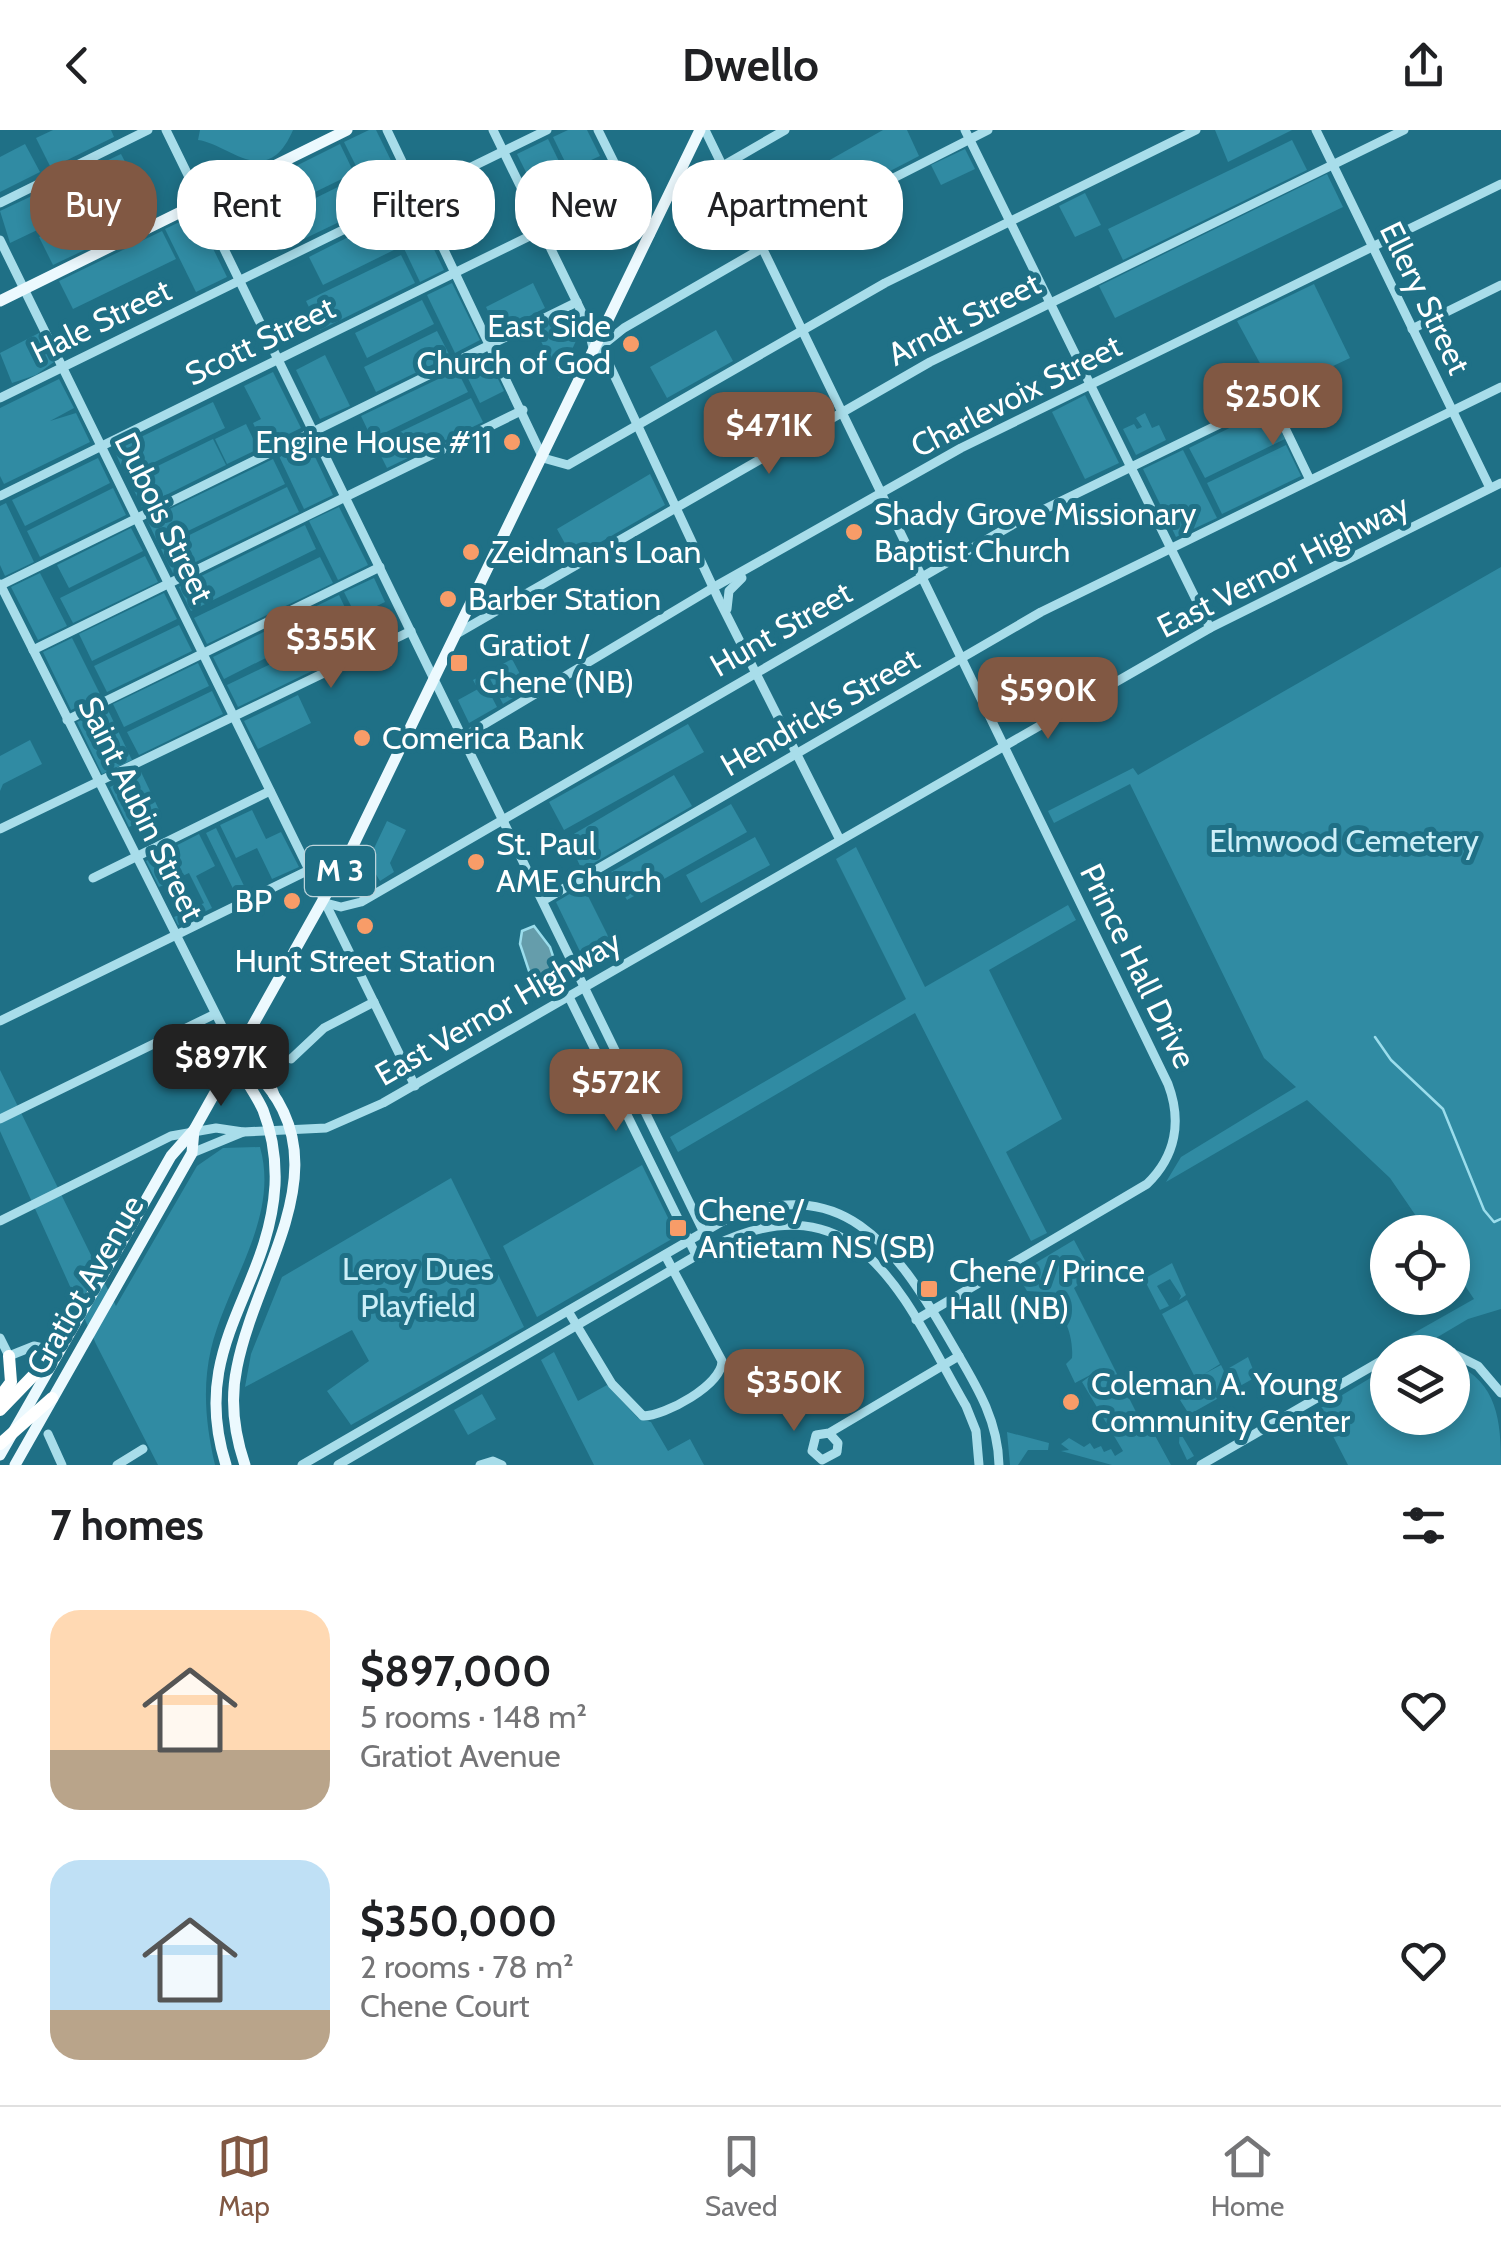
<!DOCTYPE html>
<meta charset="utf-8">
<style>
:root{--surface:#fff;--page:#f2f2f2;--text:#202124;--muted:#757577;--line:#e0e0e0;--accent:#815843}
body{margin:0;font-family:Cabin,sans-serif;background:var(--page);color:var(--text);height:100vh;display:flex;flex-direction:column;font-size:38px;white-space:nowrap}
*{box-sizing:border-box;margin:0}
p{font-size:32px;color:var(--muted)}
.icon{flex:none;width:55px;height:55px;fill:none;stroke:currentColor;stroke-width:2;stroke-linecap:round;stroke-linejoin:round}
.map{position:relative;height:1335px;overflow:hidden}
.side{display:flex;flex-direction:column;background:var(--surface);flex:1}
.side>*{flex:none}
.top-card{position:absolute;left:30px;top:30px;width:1000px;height:90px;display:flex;gap:20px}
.fabs{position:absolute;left:1370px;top:1085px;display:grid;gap:20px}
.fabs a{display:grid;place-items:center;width:100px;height:100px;border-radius:50%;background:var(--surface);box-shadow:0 5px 15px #0003;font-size:50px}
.price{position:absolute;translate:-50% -85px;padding:0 22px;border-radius:20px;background:var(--accent);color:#fff;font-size:32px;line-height:65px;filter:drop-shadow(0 2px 5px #0008)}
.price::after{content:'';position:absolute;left:50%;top:60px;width:30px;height:22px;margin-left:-15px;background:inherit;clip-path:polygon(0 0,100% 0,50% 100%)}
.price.on{background:#222;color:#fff}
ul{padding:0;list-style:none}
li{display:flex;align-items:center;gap:30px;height:250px;padding:0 50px}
li span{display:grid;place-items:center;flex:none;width:280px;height:200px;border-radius:30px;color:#555}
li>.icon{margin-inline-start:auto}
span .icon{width:120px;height:120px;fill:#fffc;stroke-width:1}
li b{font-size:42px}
h2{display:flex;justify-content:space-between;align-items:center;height:120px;padding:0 50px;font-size:42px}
.tag{padding:0 35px;border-radius:40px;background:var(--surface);box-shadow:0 5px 15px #0003;font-size:35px;line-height:90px}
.tag.on{background:var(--accent);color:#fff}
header{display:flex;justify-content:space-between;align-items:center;height:130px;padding:0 50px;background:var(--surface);font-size:45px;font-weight:800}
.tab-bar{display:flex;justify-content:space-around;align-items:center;height:140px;border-top:2px solid var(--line);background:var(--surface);font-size:28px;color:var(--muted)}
.tab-bar a{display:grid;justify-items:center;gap:5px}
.tab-bar .on{color:var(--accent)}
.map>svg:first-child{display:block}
</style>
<header><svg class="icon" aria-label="back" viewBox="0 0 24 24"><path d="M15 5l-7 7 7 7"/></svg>Dwello<svg class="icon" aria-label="share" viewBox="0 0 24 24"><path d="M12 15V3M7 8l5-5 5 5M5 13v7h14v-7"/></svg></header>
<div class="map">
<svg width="1501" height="1335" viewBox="0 0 1501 1335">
<rect width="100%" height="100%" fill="#1f7086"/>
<g fill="#308ba3">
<path d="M 53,0 L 111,0 L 114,7 L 51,38 L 36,8 Z"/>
<path d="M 200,0 L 293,0 C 267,61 229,14 198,10 Z"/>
<path d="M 369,0 L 376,0 L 405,59 L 375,74 L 344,12 Z"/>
<path d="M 568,0 L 587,0 L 600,26 L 569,40 L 553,7 Z"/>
<path d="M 883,0 L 907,0 L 919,26 L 811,82 L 796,49 Z"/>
<path d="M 1215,0 L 1292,0 L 1228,32 Z"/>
<path d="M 548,9 L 591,96 L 560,111 L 517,24 Z"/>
<path d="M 1292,10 L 1307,40 L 1123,130 L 1108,99 Z"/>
<path d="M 25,14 L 40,42 L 0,62 L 0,27 Z"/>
<path d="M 340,14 L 354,43 L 264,87 L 250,59 Z"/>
<path d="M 965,19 L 975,39 L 941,55 L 931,35 Z"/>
<path d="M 121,24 L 136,53 L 10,113 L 0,81 Z"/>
<path d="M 604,37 L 626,82 L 597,96 L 575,51 Z"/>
<path d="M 478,43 L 493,72 L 446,95 L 431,66 Z"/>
<path d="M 1327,44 L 1343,77 L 1115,188 L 1099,156 Z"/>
<path d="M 346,53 L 360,82 L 281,120 L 267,92 Z"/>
<path d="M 140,58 L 154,87 L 53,135 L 39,107 Z"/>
<path d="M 1085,63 L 1101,95 L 1075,107 L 1059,76 Z"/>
<path d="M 413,76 L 444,140 L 420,152 L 389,87 Z"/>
<path d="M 196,84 L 227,147 L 196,162 L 165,99 Z"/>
<path d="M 384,89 L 398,118 L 323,155 L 309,127 Z"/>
<path d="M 162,101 L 176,129 L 73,179 L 59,151 Z"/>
<path d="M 401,125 L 415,153 L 320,200 L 306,171 Z"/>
<path d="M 452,153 L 480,210 L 455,223 L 427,165 Z"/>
<path d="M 533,153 L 545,178 L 498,202 L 486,177 Z"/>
<path d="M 1314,154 L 1350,228 L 1276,263 L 1237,191 Z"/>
<path d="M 422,170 L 434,194 L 367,228 L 355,203 Z"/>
<path d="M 570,182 L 580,202 L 559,248 L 535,199 Z"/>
<path d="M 716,200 L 733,231 L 667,268 L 650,237 Z"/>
<path d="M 437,201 L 450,226 L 376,262 L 364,237 Z"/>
<path d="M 39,203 L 54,232 L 36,245 L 12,253 L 0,223 Z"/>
<path d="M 325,225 L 350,276 L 320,289 L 296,240 Z"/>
<path d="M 486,225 L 504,261 L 480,273 L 462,236 Z"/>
<path d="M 457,240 L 468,262 L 372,309 L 361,286 Z"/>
<path d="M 273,242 L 301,298 L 264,316 L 253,293 L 261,289 L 244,256 Z"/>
<path d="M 59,249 L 74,278 L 50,291 L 76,283 L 90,312 L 4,354 L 0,346 L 0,278 Z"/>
<path d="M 1085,265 L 1119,333 L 1085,349 L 1052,282 Z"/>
<path d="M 471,268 L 483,292 L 387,338 L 375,314 Z"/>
<path d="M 213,272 L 225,298 L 126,346 L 114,320 Z"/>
<path d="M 1270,278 L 1285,309 L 1205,348 L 1189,318 Z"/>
<path d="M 1145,283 L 1152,298 L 1159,295 L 1166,310 L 1136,325 L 1123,299 L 1134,294 L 1137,299 L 1142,297 L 1136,288 Z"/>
<path d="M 246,294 L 258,319 L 227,334 L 215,309 Z"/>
<path d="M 213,309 L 226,335 L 142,377 L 129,350 Z"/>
<path d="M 308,312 L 333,365 L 304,379 L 279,326 Z"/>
<path d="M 1286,315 L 1301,346 L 1222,384 L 1207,353 Z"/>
<path d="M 1183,320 L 1217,388 L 1176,407 L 1143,339 Z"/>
<path d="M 98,328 L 110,353 L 25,396 L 12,370 Z"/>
<path d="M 273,329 L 285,354 L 159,415 L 147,390 Z"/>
<path d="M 650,344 L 665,375 L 573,428 L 557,399 Z"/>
<path d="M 287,357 L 299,382 L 173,443 L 161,419 Z"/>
<path d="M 113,358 L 126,385 L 40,427 L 27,401 Z"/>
<path d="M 6,373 L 34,432 L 5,446 L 0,435 L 0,376 Z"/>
<path d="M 339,377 L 368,435 L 338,450 L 309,391 Z"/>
<path d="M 305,395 L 316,419 L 191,481 L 179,457 Z"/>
<path d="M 131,398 L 143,421 L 69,458 L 57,435 Z"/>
<path d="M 145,426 L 158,452 L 73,493 L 60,468 Z"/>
<path d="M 320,427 L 333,453 L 207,514 L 194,488 Z"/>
<path d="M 1501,437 L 1501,1179 L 1468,1189 L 1436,1208 L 1398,1212 L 1474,1169 L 1453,1138 L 1452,1102 L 1427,1102 L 1390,1048 L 1307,970 L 1166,1052 L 1181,1027 L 1296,957 L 1264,928 L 1130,654 L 1054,693 L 1048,681 L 1133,638 L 1138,645 Z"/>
<path d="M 40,443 L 67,496 L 38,510 L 11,457 Z"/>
<path d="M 374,448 L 385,472 L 356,486 L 344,462 Z"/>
<path d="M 164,463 L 177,489 L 92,531 L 79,504 Z"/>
<path d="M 339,465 L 349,486 L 224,549 L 213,527 Z"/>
<path d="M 179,495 L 192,521 L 107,562 L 94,536 Z"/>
<path d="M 352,495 L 363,516 L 238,577 L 227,555 Z"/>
<path d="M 72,508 L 101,566 L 71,580 L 43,522 Z"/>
<path d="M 512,529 L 528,559 L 503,574 L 487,543 Z"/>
<path d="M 198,533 L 209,556 L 124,597 L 113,574 Z"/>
<path d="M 481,546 L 497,577 L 469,593 L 458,570 L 478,559 L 473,550 Z"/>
<path d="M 212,561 L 223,584 L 139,625 L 127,602 Z"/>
<path d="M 298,565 L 311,593 L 258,619 L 244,591 Z"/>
<path d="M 107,578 L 132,630 L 102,644 L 77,592 Z"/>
<path d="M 688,594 L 704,622 L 564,700 L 549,672 Z"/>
<path d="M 30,610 L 42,634 L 3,654 L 0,661 L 0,626 Z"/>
<path d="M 141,642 L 160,682 L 129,697 L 110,657 Z"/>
<path d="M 674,645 L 692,676 L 582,740 L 567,708 Z"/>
<path d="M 731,674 L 747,702 L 627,770 L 611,742 Z"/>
<path d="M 252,680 L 266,709 L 281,702 L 299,737 L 272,749 L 257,718 L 236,728 L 220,695 Z"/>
<path d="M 387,691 L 406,700 L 390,733 L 394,742 L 380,751 L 368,731 Z"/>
<path d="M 216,698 L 247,762 L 237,767 L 206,703 Z"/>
<path d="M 199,704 L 215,736 L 196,746 L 212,778 L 178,795 L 174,787 L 204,773 L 189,743 L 159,757 L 146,731 Z"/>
<path d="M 755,707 L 770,735 L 701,773 L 686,745 Z"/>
<path d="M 856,717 L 925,857 L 1068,775 L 1076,790 L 989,840 L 1062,989 L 1006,1022 L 1047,1103 L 1031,1111 L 915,883 L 678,1022 L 670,1007 L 906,869 L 836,729 Z"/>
<path d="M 583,756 L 617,824 L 589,840 L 556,772 Z"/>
<path d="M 0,940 L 116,1176 L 197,1036 L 223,1018 L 260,1017 C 280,1088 227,1152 211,1219 C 202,1258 206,1296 215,1335 L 158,1335 L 96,1214 L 0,1001 Z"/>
<path d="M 642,1035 L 677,1106 L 537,1187 L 503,1116 Z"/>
<path d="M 451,1048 L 524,1197 L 351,1295 L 327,1261 L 369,1231 L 352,1200 L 245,1257 L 251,1224 L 282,1147 Z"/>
<path d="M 1074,1110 L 1088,1136 L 1081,1140 L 1086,1149 L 1074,1158 L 1147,1304 L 1153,1302 L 1171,1335 L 1112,1335 L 1061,1321 L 1069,1320 L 1061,1314 L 1069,1308 L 1084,1317 L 1090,1313 L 1094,1319 L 1101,1316 L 1104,1322 L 1111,1319 L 1115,1326 L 1123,1321 L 1082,1252 L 1094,1243 L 1075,1253 L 1066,1234 L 1072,1228 C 1074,1203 1062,1178 1043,1162 L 1027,1161 L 1017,1144 Z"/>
<path d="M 1172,1133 L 1186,1165 L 1179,1170 L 1181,1166 L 1170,1149 L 1157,1156 L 1169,1176 L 1160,1180 L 1144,1149 Z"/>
<path d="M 1187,1170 L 1220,1234 L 1204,1244 L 1221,1235 L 1224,1241 L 1248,1227 L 1256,1247 L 1183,1288 L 1181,1304 L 1194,1326 L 1187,1330 L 1179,1313 L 1181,1285 L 1187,1281 L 1180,1270 L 1197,1261 L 1192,1252 L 1196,1249 L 1162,1184 Z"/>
<path d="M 554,1222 L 578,1271 L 607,1255 L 638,1288 L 651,1292 L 668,1321 L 690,1309 L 704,1335 L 594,1335 L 541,1230 Z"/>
<path d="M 1453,1233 C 1498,1252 1501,1292 1501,1335 L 1348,1335 L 1319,1279 L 1387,1238 L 1388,1288 L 1452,1288 Z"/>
<path d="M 482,1264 L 496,1289 L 468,1305 L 454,1280 Z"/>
<path d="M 1007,1302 L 1049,1313 L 1048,1320 L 1028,1320 L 1018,1335 L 1010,1335 Z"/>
</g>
<path fill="#659dab" stroke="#9bddec" stroke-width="2.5" d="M 534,796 L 550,817 L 560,847 L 547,858 L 533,853 L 520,814 L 522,801 Z"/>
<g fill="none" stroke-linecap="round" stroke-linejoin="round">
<path stroke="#9bddec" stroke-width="2.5" d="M 1375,907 L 1391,930 L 1443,979 L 1484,1080 L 1494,1092 L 1501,1089"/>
<g stroke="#a8ddea" stroke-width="9">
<path d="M 166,0 L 711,1117"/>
<path d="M 387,0 L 543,328 L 568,335 L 885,153 L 1196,0"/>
<path d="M 493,0 L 587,193 L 594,222 L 608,232 L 719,470 L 840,710"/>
<path d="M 598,0 L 650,105"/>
<path d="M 705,0 L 1168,954 C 1182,991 1176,1026 1147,1054 L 916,1190"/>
<path d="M 965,0 L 1210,498"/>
<path d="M 1316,0 L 1490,358"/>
<path d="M 721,37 L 785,0"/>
<path d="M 0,73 L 148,0"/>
<path d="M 0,110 L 415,956"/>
<path d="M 1412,199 L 1501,155"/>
<path d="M 594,222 L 624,198 L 811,90 L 988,0"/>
<path d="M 0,268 L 547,0"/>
<path d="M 0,366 L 542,100"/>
<path d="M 0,454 L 237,926"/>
<path d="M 1,455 L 577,172"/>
<path d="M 727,479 L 729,461 L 742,448"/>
<path d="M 458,503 L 930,232 L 1404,0"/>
<path d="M 33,520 L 523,280"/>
<path d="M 67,590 L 380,437"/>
<path d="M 463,607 L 716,456 L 961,318 L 1501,54"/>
<path d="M 0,699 L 411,501"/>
<path d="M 93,748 L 270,661"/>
<path d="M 544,770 L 1041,482 L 1501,257"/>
<path d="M 322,772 L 341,777 L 361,772 L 1012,395 L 1271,269 L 1310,350"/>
<path d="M 569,867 L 696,1125"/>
<path d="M 0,891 L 309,740"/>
<path d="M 291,929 L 324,898 L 374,872"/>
<path d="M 0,989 L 213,885"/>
<path d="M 192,1023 L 243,1002"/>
<path d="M 0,1091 L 171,1006 L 216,998 L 243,1002 L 326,998 L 383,973 L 1210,498 L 1501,353"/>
<path d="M 568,1181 L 612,1254 L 643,1286 C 665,1286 722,1255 722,1231 L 665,1125"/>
<path d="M 0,1208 L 9,1226"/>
<path d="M 1399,1222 L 1419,1218 L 1452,1222"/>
<path d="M 1452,1223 L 1478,1236 L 1501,1263"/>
<path d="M 9,1226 L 34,1216 L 57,1221"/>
<path d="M 829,1303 L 838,1313 L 837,1322 L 822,1330 L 812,1321 L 816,1305 L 829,1303 L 959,1226"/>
<path d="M 48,1304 L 62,1335"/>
<path d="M 117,1335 L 143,1319"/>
<path d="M 302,1335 L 721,1092 C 842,1039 895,1116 949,1209 C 972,1249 998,1286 999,1335"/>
<path d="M 338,1335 L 711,1117 C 860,1044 904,1169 966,1276 L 976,1301 L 979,1335"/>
<path d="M 480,1335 L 493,1331 L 502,1335"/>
<path d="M 1201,1335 L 1388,1227"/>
</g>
<g stroke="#ecf9fe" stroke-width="11">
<path d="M 0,171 L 347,0"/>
<path d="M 250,901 L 274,965"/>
<path d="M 237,926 C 356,1020 258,1130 237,1237 C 230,1270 234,1303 245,1335"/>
<path d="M 0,1325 L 171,1026 L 194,1000 L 350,722 L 700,0"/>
<path d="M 15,1335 L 192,1023 L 194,1000"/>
<path d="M 226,1335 C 188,1216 269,1161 275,1055 C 276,1031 272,1003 263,980 C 254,960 241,948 237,926"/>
</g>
<g stroke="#fff" stroke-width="12">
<path d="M 0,1267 L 11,1252 L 9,1226"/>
<path d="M 0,1280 L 57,1221"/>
<path d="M 0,1314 L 52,1268"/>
</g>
</g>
<g fill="#f89c68" stroke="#1f7086" stroke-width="4">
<circle cx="631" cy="214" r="10"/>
<circle cx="512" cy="312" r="10"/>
<circle cx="854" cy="402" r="10"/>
<circle cx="471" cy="422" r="10"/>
<circle cx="448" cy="469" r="10"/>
<rect x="449" y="523" width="20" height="20" rx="5"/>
<circle cx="362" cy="608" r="10"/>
<circle cx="476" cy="732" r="10"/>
<circle cx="292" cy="771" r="10"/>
<circle cx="365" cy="796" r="10"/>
<rect x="668" y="1088" width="20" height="20" rx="5"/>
<rect x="919" y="1149" width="20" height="20" rx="5"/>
<circle cx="1071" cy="1272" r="10"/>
</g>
<g text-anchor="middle" stroke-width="10" stroke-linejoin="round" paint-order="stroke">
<rect fill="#1f7086" stroke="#bcd4db" stroke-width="2.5" x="305" y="716" width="70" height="50" rx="8"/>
<g font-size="30" font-weight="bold" fill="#fff">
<text x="340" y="751">M 3</text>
</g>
<g font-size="32" fill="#fff" stroke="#1f7086">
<text transform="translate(1425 168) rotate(64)" y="11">Ellery Street</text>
<text transform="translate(964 189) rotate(-27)" y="11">Arndt Street</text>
<text transform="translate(101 191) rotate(-26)" y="11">Hale Street</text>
<text transform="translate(260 211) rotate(-26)" y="11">Scott Street</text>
<text transform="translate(1016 266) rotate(-27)" y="11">Charlevoix Street</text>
<text transform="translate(164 388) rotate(64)" y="11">Dubois Street</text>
<text transform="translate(1283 436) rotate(-27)" y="11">East Vernor Highway</text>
<text transform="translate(781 499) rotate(-30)" y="11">Hunt Street</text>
<text transform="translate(820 582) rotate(-30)" y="11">Hendricks Street</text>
<text transform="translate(141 679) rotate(64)" y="11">Saint Aubin Street</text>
<text transform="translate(1138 836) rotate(64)" y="11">Prince Hall Drive</text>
<text transform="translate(498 878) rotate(-30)" y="11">East Vernor Highway</text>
<text transform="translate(85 1155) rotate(-60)" y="11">Gratiot Avenue</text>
</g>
<g font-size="32" fill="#fff" stroke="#1f7086" text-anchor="start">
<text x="611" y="207" text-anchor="end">East Side<tspan x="611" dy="37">Church of God</tspan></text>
<text x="492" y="323" text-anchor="end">Engine House #11</text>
<text x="874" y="395">Shady Grove Missionary<tspan x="874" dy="37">Baptist Church</tspan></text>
<text x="491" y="433">Zeidman's Loan</text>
<text x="468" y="480">Barber Station</text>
<text x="479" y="526">Gratiot /<tspan x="479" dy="37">Chene (NB)</tspan></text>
<text x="382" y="619">Comerica Bank</text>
<text x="496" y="725">St. Paul<tspan x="496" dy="37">AME Church</tspan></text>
<text x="272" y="782" text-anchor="end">BP</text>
<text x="365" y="842" text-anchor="middle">Hunt Street Station</text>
<text x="698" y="1091">Chene /<tspan x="698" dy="37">Antietam NS (SB)</tspan></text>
<text x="949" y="1152">Chene / Prince<tspan x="949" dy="37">Hall (NB)</tspan></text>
<text x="1091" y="1265">Coleman A. Young<tspan x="1091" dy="37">Community Center</tspan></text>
</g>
<g font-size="32" fill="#cdeff8" stroke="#1f7086">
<text x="1344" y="722">Elmwood Cemetery</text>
<text x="418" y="1150">Leroy Dues<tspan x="418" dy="37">Playfield</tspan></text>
</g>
</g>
</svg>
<div class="fabs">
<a><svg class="icon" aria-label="locate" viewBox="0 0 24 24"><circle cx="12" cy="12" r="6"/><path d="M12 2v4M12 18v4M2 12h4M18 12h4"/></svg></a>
<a><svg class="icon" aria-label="layers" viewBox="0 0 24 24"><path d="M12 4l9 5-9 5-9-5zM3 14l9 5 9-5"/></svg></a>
</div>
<b class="price" style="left:1273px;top:318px">$250K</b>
<b class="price" style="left:769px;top:347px">$471K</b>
<b class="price" style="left:331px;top:561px">$355K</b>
<b class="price" style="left:1048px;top:612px">$590K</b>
<b class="price on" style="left:221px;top:979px">$897K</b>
<b class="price" style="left:616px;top:1004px">$572K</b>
<b class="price" style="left:794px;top:1304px">$350K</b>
<div class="top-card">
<a class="tag on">Buy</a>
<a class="tag">Rent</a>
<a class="tag">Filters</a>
<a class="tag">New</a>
<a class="tag">Apartment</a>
</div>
</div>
<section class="side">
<h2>7 homes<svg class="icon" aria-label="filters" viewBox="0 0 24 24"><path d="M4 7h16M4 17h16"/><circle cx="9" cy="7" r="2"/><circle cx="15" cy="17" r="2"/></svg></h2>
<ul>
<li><span style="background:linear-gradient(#ffd9b3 70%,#b9a48a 0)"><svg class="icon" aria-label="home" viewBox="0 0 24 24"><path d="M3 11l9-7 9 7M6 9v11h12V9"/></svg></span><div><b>$897,000</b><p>5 rooms · 148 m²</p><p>Gratiot Avenue</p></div><svg class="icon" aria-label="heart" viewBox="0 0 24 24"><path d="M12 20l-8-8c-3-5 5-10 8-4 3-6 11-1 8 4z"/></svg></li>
<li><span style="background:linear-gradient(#bfe0f5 75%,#b9a48a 0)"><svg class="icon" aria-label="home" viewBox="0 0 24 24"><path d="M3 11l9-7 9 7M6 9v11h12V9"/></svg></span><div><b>$350,000</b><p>2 rooms · 78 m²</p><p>Chene Court</p></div><svg class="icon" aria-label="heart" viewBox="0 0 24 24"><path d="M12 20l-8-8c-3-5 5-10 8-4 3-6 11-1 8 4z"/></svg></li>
</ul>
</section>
<nav class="tab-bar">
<a class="on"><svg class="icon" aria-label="map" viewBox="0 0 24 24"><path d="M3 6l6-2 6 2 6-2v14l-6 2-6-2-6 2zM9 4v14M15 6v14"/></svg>Map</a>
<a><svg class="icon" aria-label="saved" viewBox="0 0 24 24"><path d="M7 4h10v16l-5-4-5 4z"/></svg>Saved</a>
<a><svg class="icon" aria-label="home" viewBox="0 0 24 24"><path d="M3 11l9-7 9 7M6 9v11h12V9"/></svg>Home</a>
</nav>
